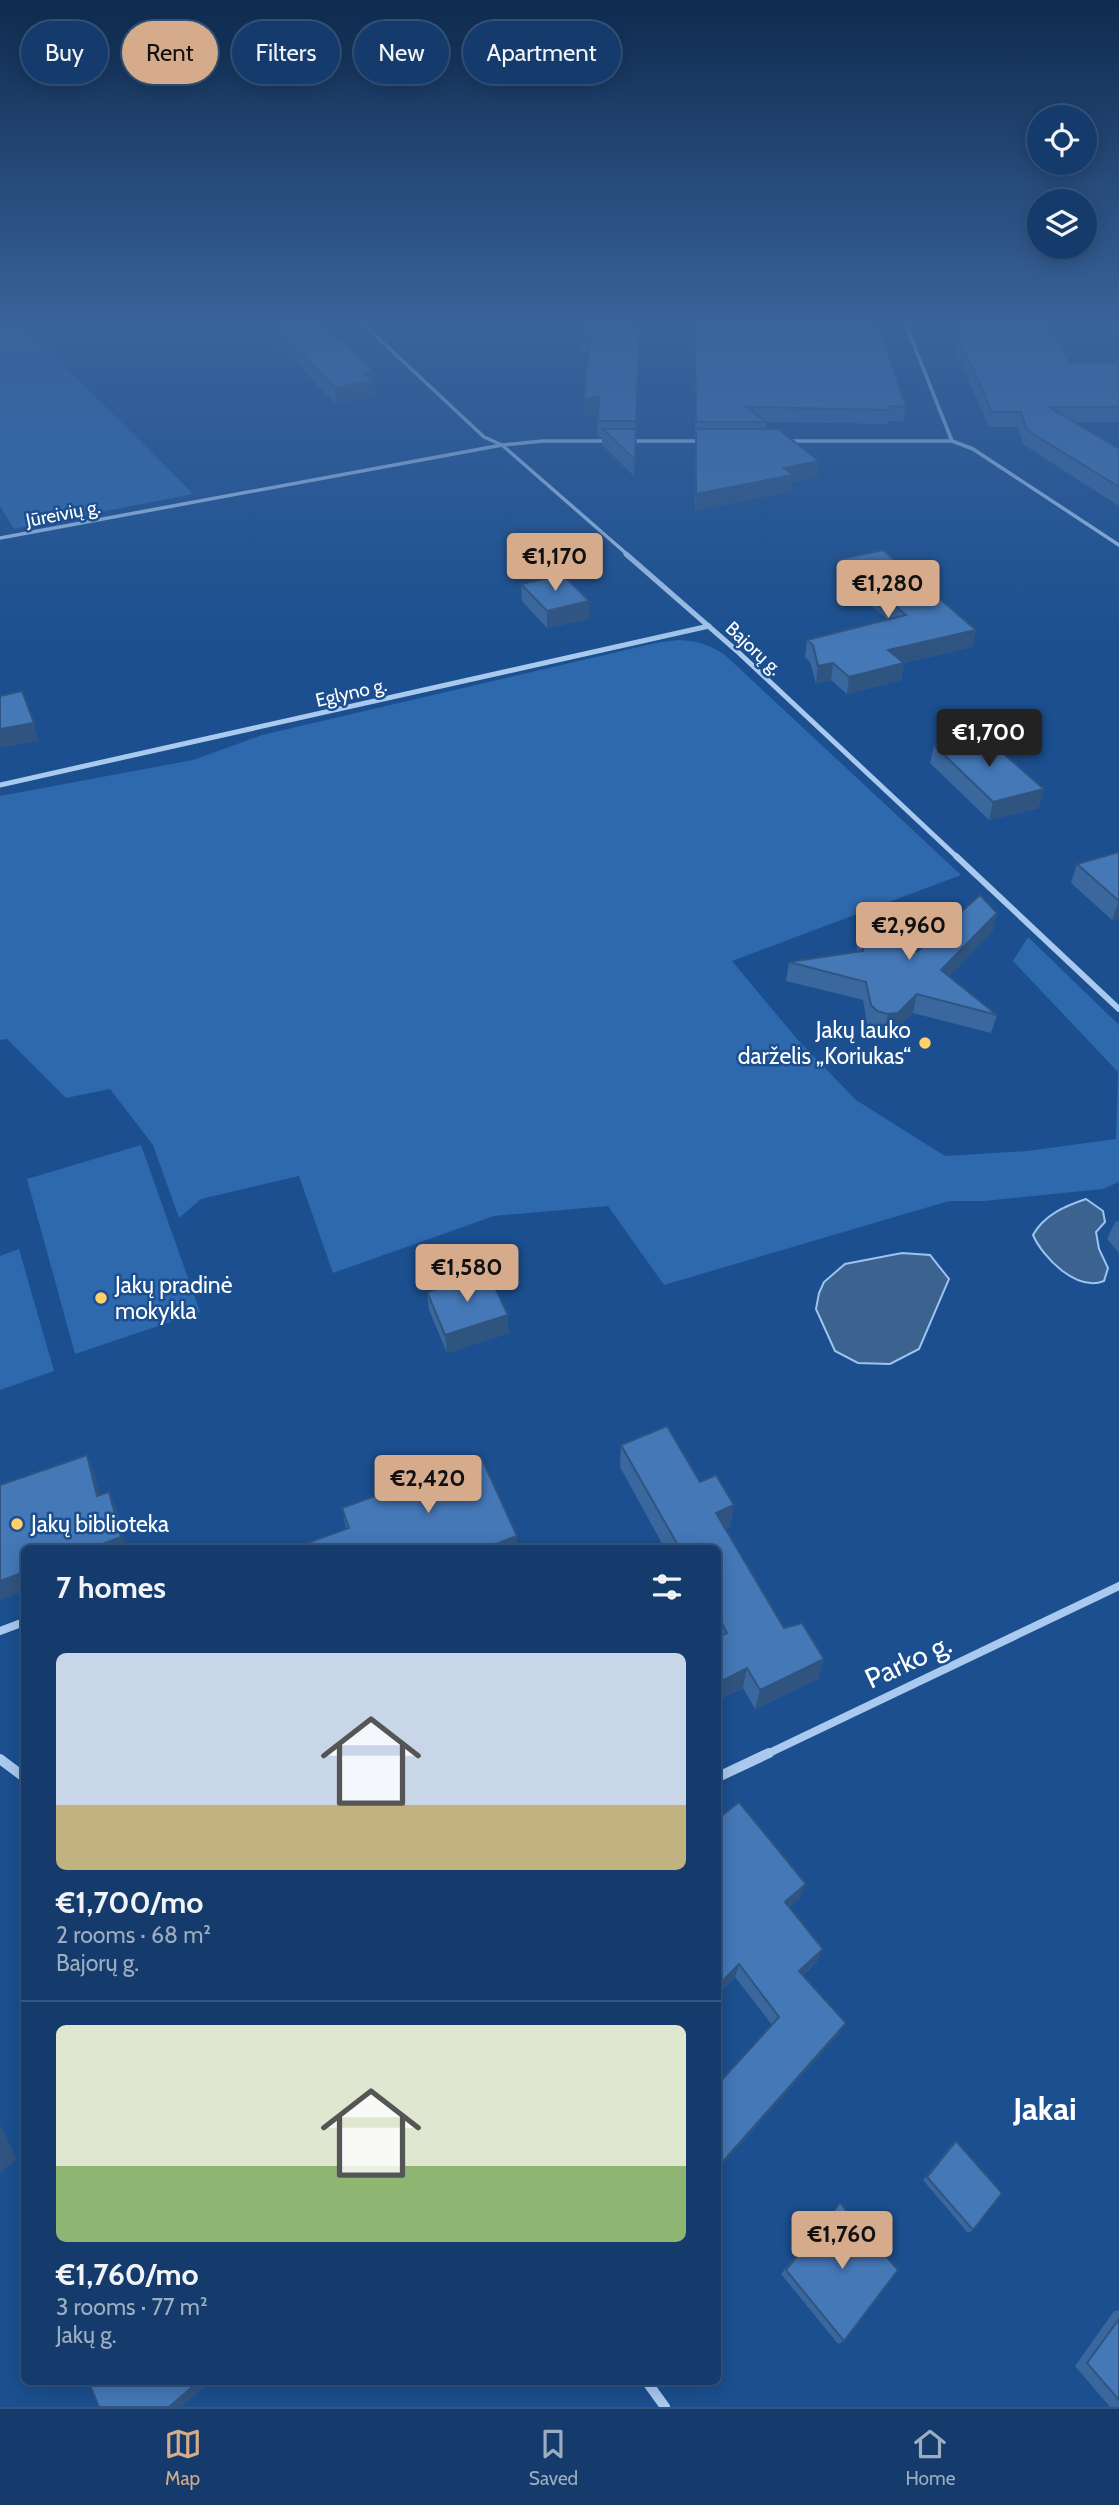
<!DOCTYPE html>
<meta charset="utf-8">
<style>
:root{--surface:#143b6b;--page:#1d4271;--text:#f1f3f6;--muted:#9dadc1;--line:#33557e;--accent:#d6ab8b}
body{margin:0;font-family:Cabin,sans-serif;background:var(--page);color:var(--text);height:100vh;display:flex;flex-direction:column;font-size:26px;white-space:nowrap}
*{box-sizing:border-box;margin:0}
p{font-size:23px;color:var(--muted)}
.icon{flex:none;width:38px;height:38px;fill:none;stroke:currentColor;stroke-width:2;stroke-linecap:round;stroke-linejoin:round}
.map{position:relative;flex:1;overflow:hidden}
.details{position:absolute;left:21px;top:1545px;width:700px;height:840px;display:flex;flex-direction:column;background:var(--surface);border-radius:10px;box-shadow:0 4px 18px #0003,0 0 0 2px var(--line)}
.details>*{flex:none}
.top-card{position:absolute;left:21px;top:21px;width:700px;height:63px;display:flex;gap:14px}
.tools{position:absolute;left:1027px;top:105px;display:grid;gap:14px}
.tools a{display:grid;place-items:center;width:70px;height:70px;border-radius:50%;background:var(--surface);box-shadow:0 4px 18px #0003,0 0 0 2px var(--line);font-size:35px}
.price{position:absolute;translate:-50% -60px;padding:0 16px;border-radius:7px;background:var(--accent);color:#111;font-size:23px;line-height:46px;filter:drop-shadow(0 2px 4px #0008)}
.price::after{content:'';position:absolute;left:50%;top:42px;width:21px;height:16px;margin-left:-10px;background:inherit;clip-path:polygon(0 0,100% 0,50% 100%)}
.price.selected{background:#222;color:#fff}
ul{padding:0;list-style:none}
li{display:grid;align-content:center;gap:14px;height:371px;padding:0 35px}
li+li{border-top:2px solid var(--line)}
li span{display:grid;place-items:center;height:217px;border-radius:10px;color:#555}
li>.icon{margin-inline-start:auto}
span .icon{width:126px;height:126px;fill:#fffc;stroke-width:1}
li b{font-size:30px}
h2{display:flex;justify-content:space-between;align-items:center;height:84px;padding:0 35px;font-size:30px}
.chip{padding:0 24px;border-radius:32px;background:var(--surface);box-shadow:0 4px 18px #0003,0 0 0 2px var(--line);font-size:24px;line-height:63px}
.chip.selected{background:var(--accent);color:#111}
.dock{display:flex;justify-content:space-around;align-items:center;height:98px;border-top:2px solid var(--line);background:var(--surface);font-size:19px;color:var(--muted)}
.dock a{display:grid;justify-items:center;gap:4px}
.dock .selected{color:var(--accent)}
.map>svg:first-child{display:block}
</style>
<div class="map">
<svg width="1119" height="2407" viewBox="0 0 1119 2407">
<rect width="100%" height="100%" fill="#1b4f8f"/>
<g fill="#2e69ad">
<path d="M 0,320 L 19,320 L 193,494 L 14,529 L 0,506 Z"/>
<path d="M 678,640 C 697,641 709,644 725,655 L 961,875 L 732,961 L 797,1039 L 856,1100 L 945,1156 L 1027,1151 L 1116,1139 L 1118,1072 L 1013,961 L 1028,937 L 1119,1025 L 1119,1182 L 1103,1189 L 984,1201 L 949,1201 L 664,1285 L 608,1206 L 494,1216 L 333,1273 L 299,1176 L 201,1199 L 179,1218 L 153,1145 L 110,1089 L 66,1098 L 7,1039 L 0,1040 L 0,796 L 193,760 L 262,735 L 656,643 Z"/>
<path d="M 141,1145 L 200,1312 L 75,1354 L 27,1179 Z"/>
<path d="M 19,1249 L 54,1371 L 0,1390 L 0,1256 Z"/>
</g>
<g fill="#3c6290" stroke="#9cc4f0" stroke-width="2">
<path d="M 1086,1199 L 1103,1211 L 1105,1222 L 1096,1232 L 1099,1249 L 1108,1268 L 1104,1281 C 1077,1292 1043,1258 1033,1235 C 1044,1215 1065,1206 1086,1199 Z"/>
<path d="M 902,1253 L 930,1255 L 949,1279 L 919,1349 L 890,1364 L 858,1363 L 835,1351 L 816,1309 L 819,1293 L 824,1282 L 845,1264 Z"/>
</g>
<g fill="none" stroke-linecap="round" stroke-linejoin="round">
<g stroke="#a9c9ee" stroke-width="3.5">
<path d="M 359,320 L 484,437 L 502,445 L 628,555"/>
<path d="M 904,320 L 952,441"/>
<path d="M 629,441 L 705,441"/>
<path d="M 786,441 L 952,441 L 973,449 L 1119,545"/>
<path d="M 0,538 L 502,445 L 543,441 L 610,441"/>
</g>
<g stroke="#a9c9ee" stroke-width="5">
<path d="M 626,554 L 737,651 L 958,858"/>
<path d="M 0,785 L 709,626"/>
</g>
<path stroke="#a9c9ee" stroke-width="6" d="M 956,856 L 1119,1009"/>
<g stroke="#a9c9ee" stroke-width="8">
<path d="M 0,1631 L 24,1622"/>
<path d="M 765,1755 L 1119,1586"/>
</g>
<g stroke="#a9c9ee" stroke-width="10">
<path d="M 0,1759 L 24,1777"/>
<path d="M 718,1777 L 769,1753"/>
<path d="M 647,2382 L 665,2407"/>
</g>
</g>
<g fill="#3a679d">
<path d="M 258,320 L 315,320 L 375,388 L 373,388 L 374,397 L 336,404 L 258,324 Z"/>
<path d="M 582,320 L 639,320 L 634,476 L 602,445 L 602,437 L 597,437 L 598,412 L 584,415 L 589,351 L 581,351 Z"/>
<path d="M 695,320 L 876,320 L 906,407 L 903,421 L 888,421 L 888,424 L 766,422 L 766,429 L 819,461 L 817,477 L 792,482 L 791,491 L 695,511 Z"/>
<path d="M 942,320 L 1046,320 L 1071,363 L 1119,363 L 1119,422 L 1074,422 L 1119,449 L 1119,506 L 1024,445 L 1018,427 L 989,427 Z"/>
<path d="M 840,559 L 976,630 L 972,647 L 904,663 L 901,680 L 847,694 L 831,680 L 816,684 L 810,662 L 805,657 L 807,640 L 888,620 L 837,576 Z"/>
<path d="M 521,584 L 589,619 L 547,628 L 522,601 Z"/>
<path d="M 934,745 L 1044,789 L 1038,808 L 989,820 L 930,763 Z"/>
<path d="M 1119,852 L 1119,918 L 1112,920 L 1071,883 L 1077,864 Z"/>
<path d="M 997,913 L 992,932 L 949,976 L 997,1015 L 991,1033 L 913,1013 L 894,1031 L 884,1033 L 873,1030 L 867,1024 L 863,1000 L 786,981 L 789,962 L 857,952 L 856,936 L 859,918 L 917,952 Z"/>
<path d="M 1119,1221 L 1119,1253 L 1107,1239 L 1115,1222 Z"/>
<path d="M 427,1292 L 509,1333 L 447,1353 L 429,1310 Z"/>
<path d="M 621,1445 L 700,1482 L 734,1505 L 730,1527 L 725,1529 L 784,1628 L 824,1659 L 818,1679 L 755,1709 L 743,1688 L 718,1700 L 718,1549 L 665,1549 L 620,1467 Z"/>
<path d="M 342,1508 L 517,1536 L 517,1549 L 300,1549 L 346,1529 Z"/>
<path d="M 718,1819 L 800,1898 L 789,1907 L 817,1962 L 803,1975 L 846,2023 L 839,2034 L 772,2025 L 735,1977 L 718,1994 Z"/>
<path d="M 956,2141 L 973,2230 L 968,2233 L 923,2180 L 951,2145 Z"/>
<path d="M 840,2203 L 844,2341 L 838,2344 L 781,2274 L 834,2210 Z"/>
<path d="M 1119,2310 L 1119,2407 L 1110,2407 L 1075,2366 L 1114,2311 Z"/>
</g>
<g fill="#305480">
<path d="M 374,372 L 375,388 L 373,388 L 374,397 L 336,404 L 335,388 L 365,374 Z"/>
<path d="M 599,396 L 599,412 L 584,415 L 584,399 Z"/>
<path d="M 819,461 L 817,477 L 792,482 L 791,491 L 695,511 L 696,494 L 784,468 Z"/>
<path d="M 589,601 L 589,619 L 547,628 L 547,611 Z"/>
<path d="M 976,630 L 972,647 L 904,663 L 901,680 L 847,694 L 849,677 L 888,650 Z"/>
<path d="M 833,663 L 831,680 L 816,684 L 818,666 Z"/>
<path d="M 34,723 L 39,741 L 0,748 L 0,729 Z"/>
<path d="M 1044,789 L 1038,808 L 989,820 L 993,802 Z"/>
<path d="M 1119,901 L 1119,918 L 1112,920 Z"/>
<path d="M 997,913 L 992,932 L 937,989 L 941,970 Z"/>
<path d="M 917,994 L 913,1013 L 894,1031 L 884,1033 L 888,1014 Z"/>
<path d="M 508,1315 L 509,1333 L 447,1353 L 445,1335 Z"/>
<path d="M 87,1455 L 94,1472 L 105,1512 L 97,1496 Z"/>
<path d="M 109,1492 L 116,1508 L 127,1549 L 89,1549 Z"/>
<path d="M 734,1505 L 730,1527 L 712,1535 L 716,1513 Z"/>
<path d="M 517,1536 L 517,1549 L 483,1549 Z"/>
<path d="M 24,1572 L 24,1591 L 0,1600 L 0,1581 Z"/>
<path d="M 824,1659 L 818,1679 L 755,1709 L 760,1690 Z"/>
<path d="M 747,1668 L 743,1688 L 718,1700 L 718,1683 Z"/>
<path d="M 806,1884 L 800,1898 L 780,1916 L 785,1902 Z"/>
<path d="M 823,1949 L 817,1962 L 793,1983 L 799,1971 Z"/>
<path d="M 739,1964 L 735,1977 L 718,1994 L 718,1986 Z"/>
<path d="M 846,2023 L 839,2034 L 718,2170 L 718,2167 Z"/>
<path d="M 0,2124 L 17,2159 L 0,2173 Z"/>
<path d="M 198,2382 L 210,2382 L 181,2407 L 169,2407 Z"/>
</g>
<g fill="#4478b7" stroke="#305480" stroke-width="2">
<path d="M 267,320 L 315,320 L 345,344 L 374,372 L 365,374 L 373,381 L 335,388 Z"/>
<path d="M 582,320 L 639,320 L 636,421 L 598,421 L 599,396 L 584,399 L 590,336 L 581,336 Z"/>
<path d="M 695,320 L 876,320 L 906,407 L 890,406 L 890,410 L 747,407 L 766,422 L 696,422 Z"/>
<path d="M 951,320 L 1046,320 L 1071,363 L 1119,363 L 1119,407 L 1049,407 L 1119,449 L 1119,487 L 1027,430 L 1021,412 L 992,412 Z"/>
<path d="M 603,429 L 636,429 L 635,460 Z"/>
<path d="M 696,429 L 778,429 L 819,461 L 784,468 L 793,475 L 696,494 Z"/>
<path d="M 883,550 L 976,630 L 888,650 L 904,663 L 849,677 L 833,663 L 818,666 L 813,645 L 807,640 L 906,615 L 840,559 Z"/>
<path d="M 563,575 L 589,601 L 547,611 L 521,584 Z"/>
<path d="M 22,691 L 34,723 L 0,729 L 0,696 Z"/>
<path d="M 971,736 L 986,751 L 997,748 L 1044,789 L 993,802 L 934,745 Z"/>
<path d="M 1119,852 L 1119,901 L 1077,864 Z"/>
<path d="M 980,895 L 997,913 L 941,970 L 997,1015 L 917,994 L 898,1013 L 888,1014 L 877,1011 L 871,1005 L 866,982 L 789,962 L 863,951 L 859,918 L 886,924 L 917,952 Z"/>
<path d="M 488,1273 L 508,1315 L 445,1335 L 427,1292 Z"/>
<path d="M 667,1426 L 700,1482 L 716,1475 L 734,1505 L 716,1513 L 784,1628 L 802,1623 L 824,1659 L 760,1690 L 747,1668 L 718,1683 L 718,1637 L 727,1633 L 718,1615 L 718,1549 L 680,1549 L 621,1445 Z"/>
<path d="M 87,1455 L 97,1496 L 109,1492 L 121,1537 L 89,1549 L 24,1549 L 24,1572 L 0,1581 L 0,1485 Z"/>
<path d="M 481,1457 L 517,1536 L 483,1549 L 300,1549 L 299,1546 L 349,1528 L 342,1508 Z"/>
<path d="M 739,1802 L 806,1884 L 785,1902 L 823,1949 L 799,1971 L 846,2023 L 718,2167 L 718,2084 L 779,2017 L 739,1964 L 718,1986 L 718,1819 Z"/>
<path d="M 956,2141 L 1002,2193 L 973,2230 L 927,2177 Z"/>
<path d="M 840,2203 L 898,2270 L 844,2341 L 786,2270 Z"/>
<path d="M 1119,2319 L 1119,2400 L 1087,2363 Z"/>
<path d="M 89,2382 L 198,2382 L 169,2407 L 99,2407 Z"/>
</g>
<linearGradient id="sky" x2="0" y2="1"><stop stop-color="#0f2b4f"/><stop offset="0.49" stop-color="#39639b"/><stop offset="1" stop-color="#39639b" stop-opacity="0"/></linearGradient>
<rect width="1119" height="657" fill="url(#sky)"/>
<g fill="#ffd166" stroke="#1b4f8f" stroke-width="2.5">
<circle cx="925" cy="1043" r="7"/>
<circle cx="101" cy="1298" r="7"/>
<circle cx="17" cy="1524" r="7"/>
</g>
<g text-anchor="middle" stroke-width="5" stroke-linejoin="round" paint-order="stroke">
<g font-size="19" fill="#fff" stroke="#1b4f8f">
<text transform="translate(63 513) rotate(-11)" y="7">Jūreivių g.</text>
<text transform="translate(754 648) rotate(43)" y="7">Bajorų g.</text>
<text transform="translate(351 692) rotate(-13)" y="7">Eglyno g.</text>
</g>
<g font-size="23" fill="#fff" stroke="#1b4f8f" text-anchor="start">
<text x="911" y="1038" text-anchor="end">Jakų lauko<tspan x="911" dy="26">darželis „Koriukas“</tspan></text>
<text x="115" y="1293">Jakų pradinė<tspan x="115" dy="26">mokykla</tspan></text>
<text x="31" y="1532">Jakų biblioteka</text>
</g>
<g font-size="28" fill="#fff" stroke="#1b4f8f">
<text transform="translate(908 1661) rotate(-25)" y="10">Parko g.</text>
</g>
<g font-size="32" font-weight="bold" fill="#fff" stroke="#1b4f8f">
<text x="1045" y="2120">Jakai</text>
</g>
</g>
</svg>
<div class="tools">
<a><svg class="icon" aria-label="locate" viewBox="0 0 24 24"><circle cx="12" cy="12" r="6"/><path d="M12 2v4M12 18v4M2 12h4M18 12h4"/></svg></a>
<a><svg class="icon" aria-label="layers" viewBox="0 0 24 24"><path d="M12 4l9 5-9 5-9-5zM3 14l9 5 9-5"/></svg></a>
</div>
<b class="price" style="left:555px;top:593px">€1,170</b>
<b class="price" style="left:888px;top:620px">€1,280</b>
<b class="price selected" style="left:989px;top:769px">€1,700</b>
<b class="price" style="left:909px;top:962px">€2,960</b>
<b class="price" style="left:467px;top:1304px">€1,580</b>
<b class="price" style="left:428px;top:1515px">€2,420</b>
<b class="price" style="left:842px;top:2271px">€1,760</b>
<div class="top-card">
<a class="chip">Buy</a>
<a class="chip selected">Rent</a>
<a class="chip">Filters</a>
<a class="chip">New</a>
<a class="chip">Apartment</a>
</div>
<section class="details">
<h2>7 homes<svg class="icon" aria-label="filters" viewBox="0 0 24 24"><path d="M4 7h16M4 17h16"/><circle cx="9" cy="7" r="2"/><circle cx="15" cy="17" r="2"/></svg></h2>
<ul>
<li><span style="background:linear-gradient(#c9d6e8 70%,#c2b280 0)"><svg class="icon" aria-label="home" viewBox="0 0 24 24"><path d="M3 11l9-7 9 7M6 9v11h12V9"/></svg></span><div><b>€1,700/mo</b><p>2 rooms · 68 m²</p><p>Bajorų g.</p></div></li>
<li><span style="background:linear-gradient(#dfe7d0 65%,#8fb573 0)"><svg class="icon" aria-label="home" viewBox="0 0 24 24"><path d="M3 11l9-7 9 7M6 9v11h12V9"/></svg></span><div><b>€1,760/mo</b><p>3 rooms · 77 m²</p><p>Jakų g.</p></div></li>
</ul>
</section>
</div>
<nav class="dock">
<a class="selected"><svg class="icon" aria-label="map" viewBox="0 0 24 24"><path d="M3 6l6-2 6 2 6-2v14l-6 2-6-2-6 2zM9 4v14M15 6v14"/></svg>Map</a>
<a><svg class="icon" aria-label="saved" viewBox="0 0 24 24"><path d="M7 4h10v16l-5-4-5 4z"/></svg>Saved</a>
<a><svg class="icon" aria-label="home" viewBox="0 0 24 24"><path d="M3 11l9-7 9 7M6 9v11h12V9"/></svg>Home</a>
</nav>
